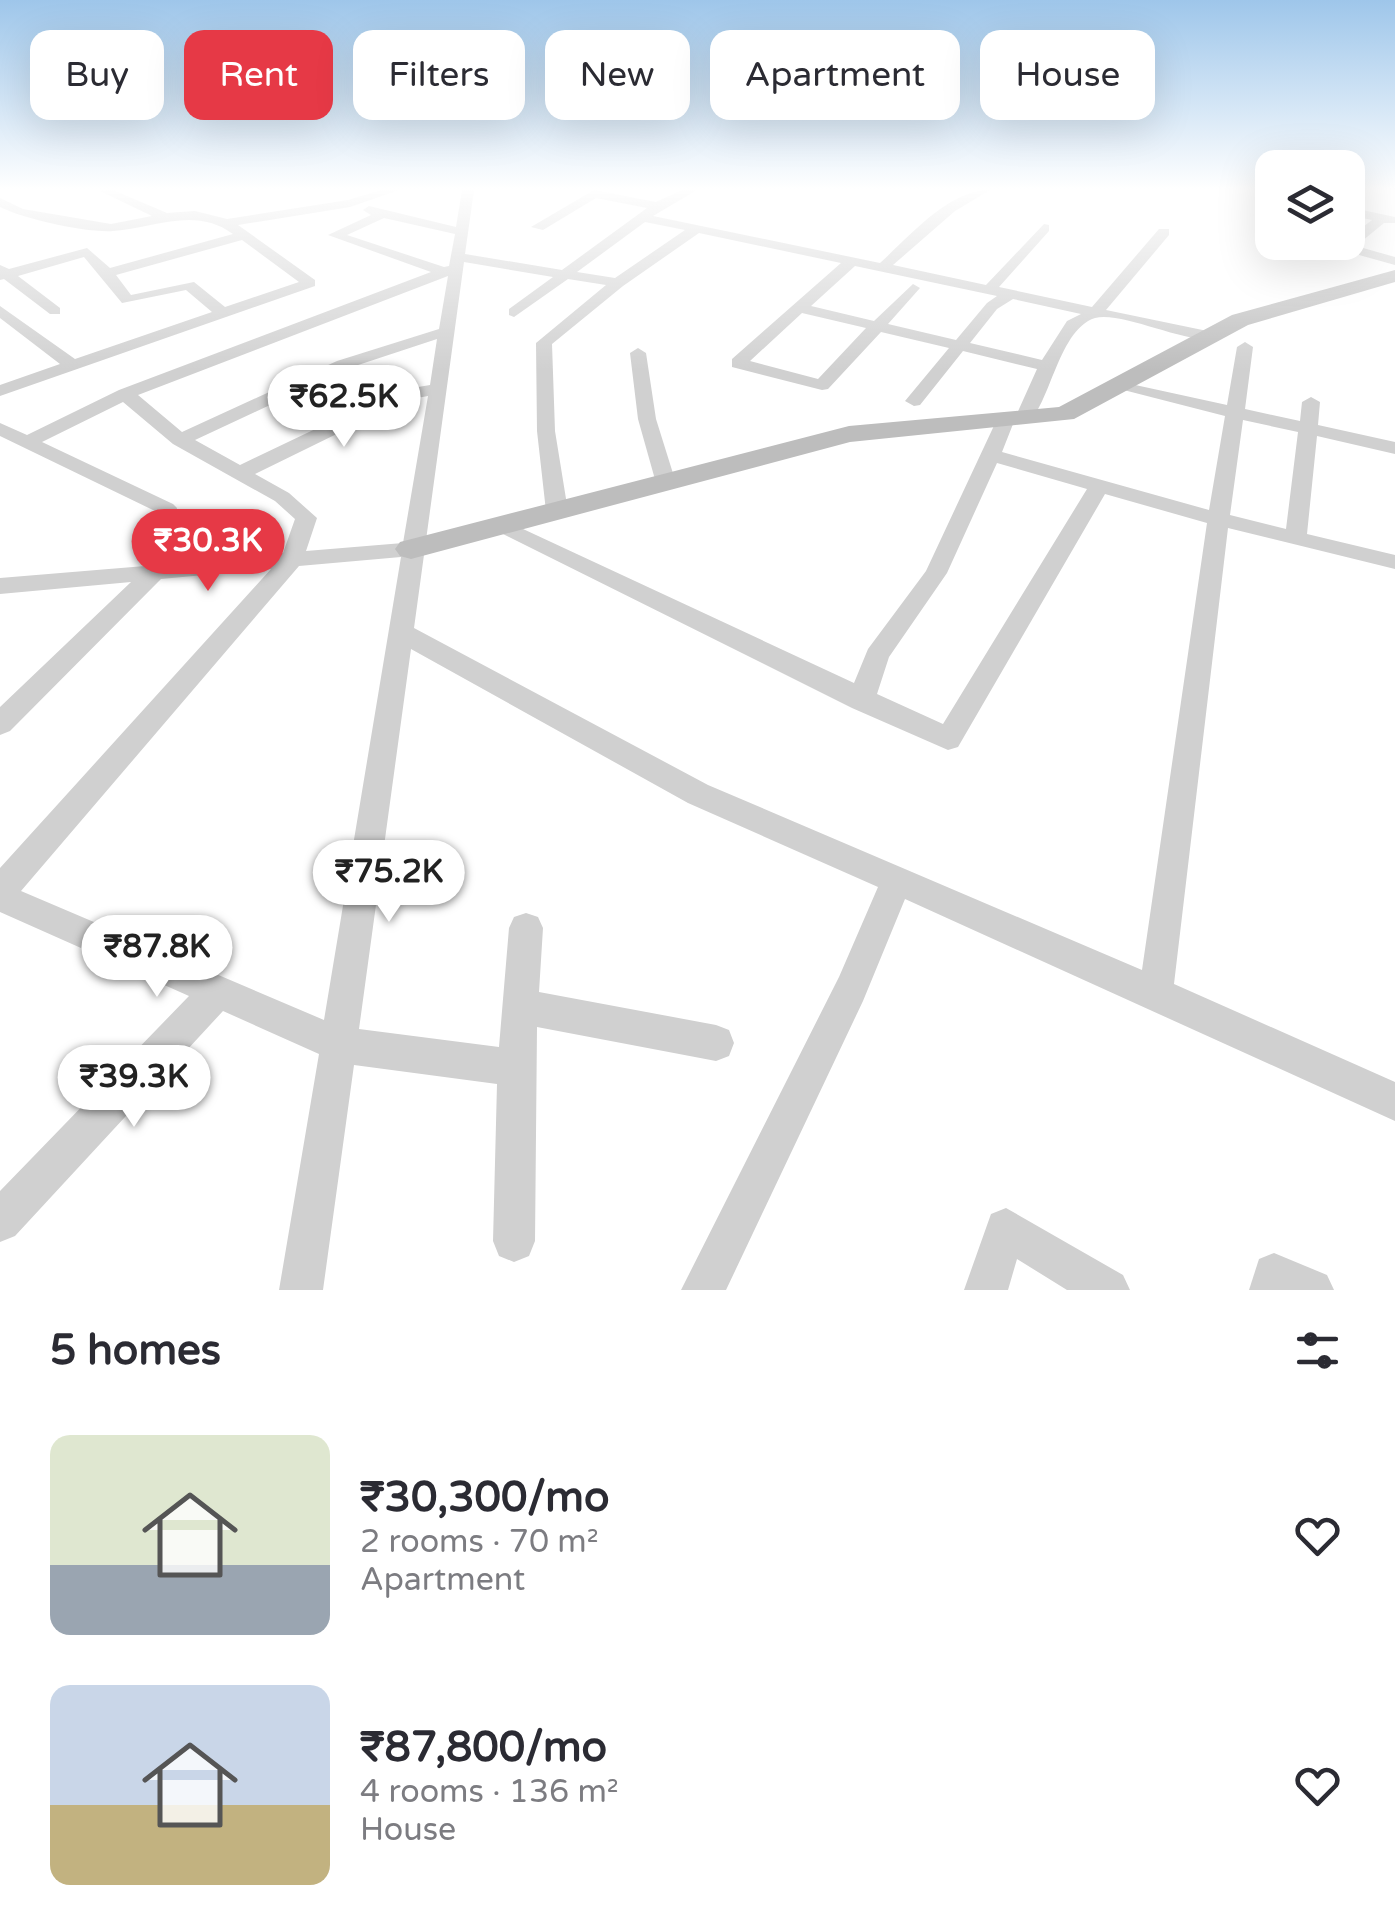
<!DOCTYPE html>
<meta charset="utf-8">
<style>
:root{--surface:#fff;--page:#f2f2f3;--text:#2b2b33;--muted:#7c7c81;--accent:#e63946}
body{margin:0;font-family:"Varela Round",sans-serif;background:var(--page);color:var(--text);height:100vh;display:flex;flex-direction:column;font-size:38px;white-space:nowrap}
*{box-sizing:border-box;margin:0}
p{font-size:32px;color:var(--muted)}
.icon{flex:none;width:55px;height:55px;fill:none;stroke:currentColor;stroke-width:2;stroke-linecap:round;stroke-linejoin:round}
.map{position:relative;height:1290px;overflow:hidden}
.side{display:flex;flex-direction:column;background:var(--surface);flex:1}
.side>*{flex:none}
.guide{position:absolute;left:30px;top:30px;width:1335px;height:90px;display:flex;gap:20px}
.fabs{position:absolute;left:1255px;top:150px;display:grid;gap:20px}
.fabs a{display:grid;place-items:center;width:110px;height:110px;border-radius:20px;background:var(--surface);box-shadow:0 10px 40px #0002;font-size:50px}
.price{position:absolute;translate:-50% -85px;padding:0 22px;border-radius:35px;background:#fff;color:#222;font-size:32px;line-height:65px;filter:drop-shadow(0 2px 5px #0008)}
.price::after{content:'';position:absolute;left:50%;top:60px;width:30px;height:22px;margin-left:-15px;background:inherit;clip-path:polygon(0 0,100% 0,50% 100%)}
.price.on{background:var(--accent);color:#fff}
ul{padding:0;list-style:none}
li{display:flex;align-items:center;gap:30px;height:250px;padding:0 50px}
li span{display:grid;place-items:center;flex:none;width:280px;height:200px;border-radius:20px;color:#555}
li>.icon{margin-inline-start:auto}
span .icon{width:120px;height:120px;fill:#fffc;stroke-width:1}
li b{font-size:42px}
h2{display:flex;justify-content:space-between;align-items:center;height:120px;padding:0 50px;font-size:42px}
.chip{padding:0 35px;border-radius:20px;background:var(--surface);box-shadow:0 10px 40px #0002;font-size:35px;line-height:90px}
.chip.on{background:var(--accent);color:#fff}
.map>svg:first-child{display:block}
</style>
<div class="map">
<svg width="1395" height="1290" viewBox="0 0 1395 1290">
<rect width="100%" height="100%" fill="#fff"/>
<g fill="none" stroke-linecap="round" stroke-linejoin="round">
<g fill="#d0d0d0" fill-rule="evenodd">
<path d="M 113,190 L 167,213 L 195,211 L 227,219 L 348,200 L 381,190 L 399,190 L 350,207 L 238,225 L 315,280 L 315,286 L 0,396 L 0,385 L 60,364 L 0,318 L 0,306 L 75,359 L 212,312 L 186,290 L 122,303 L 84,257 L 18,276 L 60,308 L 60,314 L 50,314 L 4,279 L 0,280 L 0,265 L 9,269 L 87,248 L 110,268 L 233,234 C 195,206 155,228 113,231 C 86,233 24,219 0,207 L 0,198 L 23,209 L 111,224 L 152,216 L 100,191 ZM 242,240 L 299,282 L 225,307 L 194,282 L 131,295 L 116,275 Z"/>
<path d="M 462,190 L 474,190 L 465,254 L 562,270 L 647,208 L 596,198 L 543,230 L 531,227 L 594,190 L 656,202 L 682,190 L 697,190 L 653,216 L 880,263 C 909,237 948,190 990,190 L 955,211 L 893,265 L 986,285 L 1044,224 L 1049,225 L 1049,231 L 999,287 L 1092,307 L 1159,229 L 1169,229 L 1169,235 L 1106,310 L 1217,333 L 1217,339 C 1185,344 1122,311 1095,318 C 1056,330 1049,415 1024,424 L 1015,418 L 1037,369 L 963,351 L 920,405 L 914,406 L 905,401 L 949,348 L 881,332 L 828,389 L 822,390 L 732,367 L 732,359 L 841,263 L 699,233 L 623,286 L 552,344 L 555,431 L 568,511 L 557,517 L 546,511 L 537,431 L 536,343 L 606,285 L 568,279 L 514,317 L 509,315 L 509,309 L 553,277 L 464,262 L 414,628 L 708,785 L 1142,970 L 1207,523 L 1105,494 L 958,747 L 948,750 L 852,708 L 487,526 L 490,521 L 506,521 L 854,683 L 868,649 L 926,571 L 999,415 L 1013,415 L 1015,419 L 1002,452 L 1209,510 L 1225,416 L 1108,386 L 1117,381 L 1227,405 L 1237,347 L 1245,342 L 1253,347 L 1245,409 L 1300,421 L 1302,402 L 1311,397 L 1320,402 L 1318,425 L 1395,442 L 1395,454 L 1317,436 L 1307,534 L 1395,555 L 1395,569 L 1228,528 L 1174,984 L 1395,1082 L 1395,1121 L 905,899 L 863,1001 L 726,1290 L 681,1290 L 839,977 L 878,887 L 688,803 L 411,649 L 359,1029 L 499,1047 L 509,928 L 514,917 L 526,913 L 538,917 L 543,928 L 539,992 L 716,1025 L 729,1030 L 734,1043 L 729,1056 L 716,1061 L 537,1027 L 535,1241 L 529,1256 L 514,1262 L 499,1256 L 493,1241 L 497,1084 L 354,1065 L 323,1290 L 279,1290 L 319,1054 L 223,1011 L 15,1236 L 0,1242 L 0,1191 L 189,996 L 0,912 L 0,868 L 271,569 L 161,579 L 10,731 L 0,735 L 0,707 L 131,582 L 0,594 L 0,578 L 145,566 L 155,511 L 0,436 L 0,423 L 27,435 L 119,390 L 431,272 L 328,235 L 371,215 L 363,210 L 369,206 L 456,227 ZM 384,218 L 455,234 L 449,266 L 444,267 L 347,235 ZM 645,222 L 685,230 L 615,278 L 577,272 ZM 855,266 L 997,296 L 987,303 L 956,340 L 888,324 L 920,288 L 913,284 L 874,321 L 811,306 ZM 448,276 L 439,329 L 337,361 L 182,432 L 138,395 ZM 1013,299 L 1081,314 L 1067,321 L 1042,360 L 970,343 L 997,309 ZM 802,313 L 866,328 L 818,379 L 750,361 ZM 437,339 L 430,385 L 395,391 L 240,465 L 195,440 L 349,368 ZM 428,396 L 403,543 L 306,551 L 317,518 L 289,493 L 255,474 L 406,400 ZM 123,402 L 173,444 L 275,501 L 295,519 L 283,553 L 168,563 L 177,508 L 173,504 L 42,442 ZM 1243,420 L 1298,432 L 1286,529 L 1230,515 ZM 997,463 L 1087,489 L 943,724 L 877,694 L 889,657 L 947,573 ZM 401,557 L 324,1020 L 21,891 L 299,566 Z"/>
<path d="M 1348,207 L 1395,217 L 1395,223 L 1384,223 L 1356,246 L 1395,257 L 1395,265 L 1341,250 L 1341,244 L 1372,220 L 1348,215 Z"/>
<path d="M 638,348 L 646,353 L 656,419 L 676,483 L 666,489 L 656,483 L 638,419 L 630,353 Z"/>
<path d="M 1006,1208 L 1123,1275 L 1130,1290 L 1067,1290 L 1017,1259 L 1008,1290 L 964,1290 L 991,1214 Z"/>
<path d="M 1274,1253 L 1327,1275 L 1334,1290 L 1249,1290 L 1259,1259 Z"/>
</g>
<path fill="#bdbdbd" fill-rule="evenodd" d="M 1395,270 L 1395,282 L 1248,325 L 1074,419 L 850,442 L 411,559 L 400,556 L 395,549 L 400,542 L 849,426 L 1059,407 L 1232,315 Z"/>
</g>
<linearGradient id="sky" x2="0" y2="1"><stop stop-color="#9ec6ea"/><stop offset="0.51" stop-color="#fff"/><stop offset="1" stop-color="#fff" stop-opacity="0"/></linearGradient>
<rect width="1395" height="370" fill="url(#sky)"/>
</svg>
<div class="fabs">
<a><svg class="icon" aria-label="layers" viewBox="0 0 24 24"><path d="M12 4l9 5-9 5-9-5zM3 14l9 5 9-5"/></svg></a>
</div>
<b class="price" style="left:344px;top:450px">₹62.5K</b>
<b class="price on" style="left:208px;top:594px">₹30.3K</b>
<b class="price" style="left:389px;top:925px">₹75.2K</b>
<b class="price" style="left:157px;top:1000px">₹87.8K</b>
<b class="price" style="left:134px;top:1130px">₹39.3K</b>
<div class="guide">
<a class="chip">Buy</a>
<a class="chip on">Rent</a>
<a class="chip">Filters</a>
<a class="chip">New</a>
<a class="chip">Apartment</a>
<a class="chip">House</a>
</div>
</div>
<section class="side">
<h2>5 homes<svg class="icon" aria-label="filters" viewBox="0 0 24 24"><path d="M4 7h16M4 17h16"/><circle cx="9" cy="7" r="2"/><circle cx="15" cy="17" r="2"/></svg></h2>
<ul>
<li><span style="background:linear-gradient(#dfe7d0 65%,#9aa5b1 0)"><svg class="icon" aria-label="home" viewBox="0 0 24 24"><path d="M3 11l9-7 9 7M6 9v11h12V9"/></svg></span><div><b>₹30,300/mo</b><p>2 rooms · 70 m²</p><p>Apartment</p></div><svg class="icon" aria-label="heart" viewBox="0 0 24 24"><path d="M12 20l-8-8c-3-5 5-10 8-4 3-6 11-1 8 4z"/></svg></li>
<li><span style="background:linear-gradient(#c9d6e8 60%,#c2b280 0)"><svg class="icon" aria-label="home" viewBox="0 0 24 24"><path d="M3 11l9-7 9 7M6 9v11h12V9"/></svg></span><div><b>₹87,800/mo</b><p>4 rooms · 136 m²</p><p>House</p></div><svg class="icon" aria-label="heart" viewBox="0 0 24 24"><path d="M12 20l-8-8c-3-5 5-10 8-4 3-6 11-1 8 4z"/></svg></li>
</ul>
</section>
